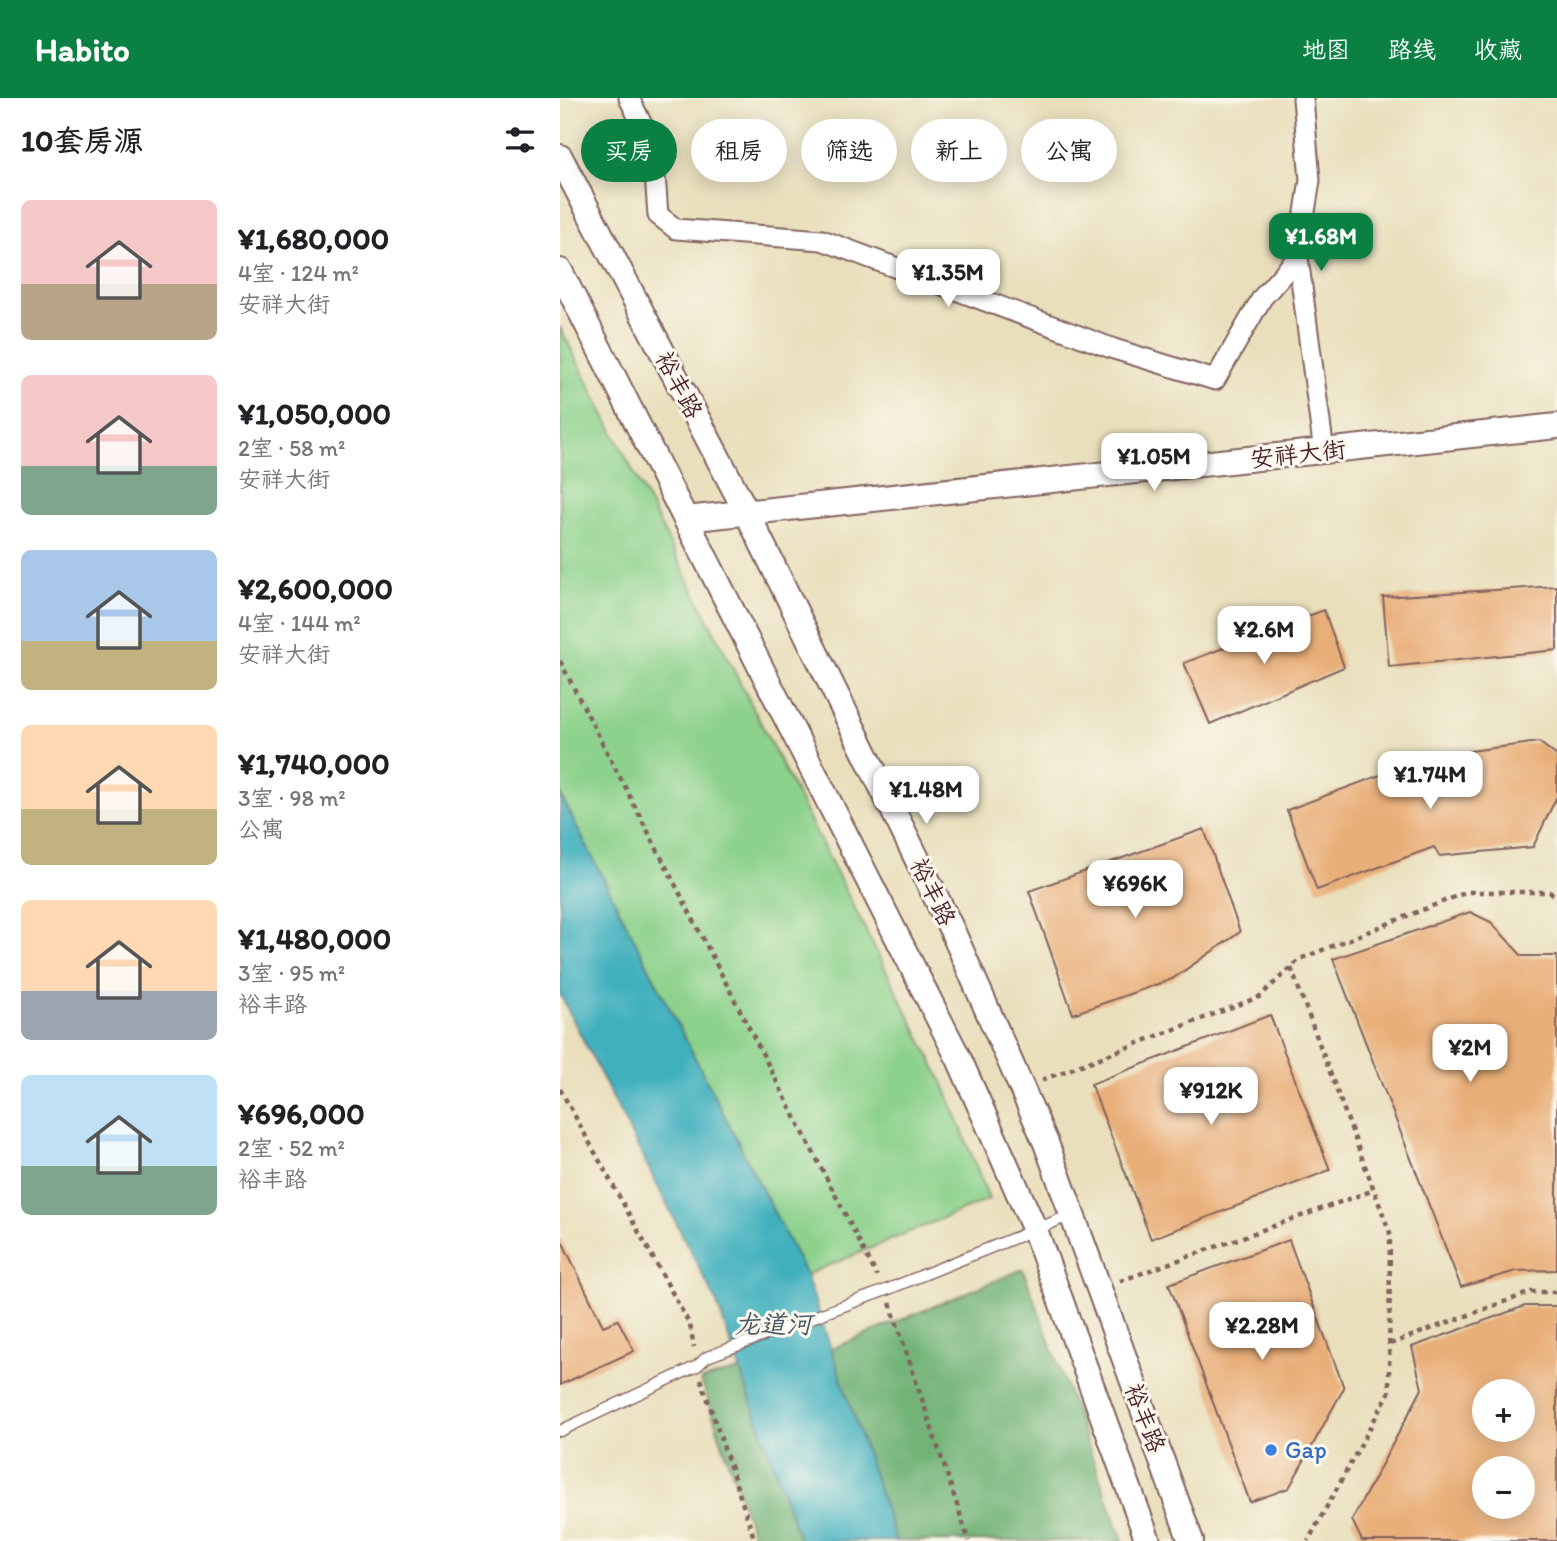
<!DOCTYPE html>
<html lang="zh">
<meta charset="utf-8">
<style>
:root{--surface:#fff;--page:#f2f2f2;--text:#202124;--muted:#757577;--accent:#0b8043}
body{margin:0;font-family:Itim,"LXGW WenKai TC",sans-serif;background:var(--page);color:var(--text);height:100vh;display:flex;flex-direction:column;font-size:26px;white-space:nowrap}
*{box-sizing:border-box;margin:0}
p{font-size:23px;color:var(--muted)}
.icon{flex:none;width:38px;height:38px;fill:none;stroke:currentColor;stroke-width:2;stroke-linecap:round;stroke-linejoin:round}
.map{position:relative;flex:1;overflow:hidden}
.sheet{display:flex;flex-direction:column;background:var(--surface);width:560px}
.sheet>*{flex:none}
.top-card{position:absolute;left:21px;top:21px;width:665px;height:63px;display:flex;gap:14px}
.fabs{position:absolute;left:912px;top:1281px;display:grid;gap:14px}
.fabs a{display:grid;place-items:center;width:63px;height:63px;border-radius:50%;background:var(--surface);box-shadow:0 4px 18px #0003;font-size:35px}
.price{position:absolute;translate:-50% -60px;padding:0 16px;border-radius:14px;background:#fff;color:#222;font-size:23px;line-height:46px;filter:drop-shadow(0 2px 4px #0008)}
.price::after{content:'';position:absolute;left:50%;top:42px;width:21px;height:16px;margin-left:-10px;background:inherit;clip-path:polygon(0 0,100% 0,50% 100%)}
.price.active{background:var(--accent);color:#fff}
ul{padding:0;list-style:none}
li{display:flex;align-items:center;gap:21px;height:175px;padding:0 21px}
li span{display:grid;place-items:center;flex:none;width:196px;height:140px;border-radius:10px;color:#555}
li>.icon{margin-inline-start:auto}
span .icon{width:84px;height:84px;fill:#fffc;stroke-width:1}
li b{font-size:30px}
h2{display:flex;justify-content:space-between;align-items:center;height:84px;padding:0 21px;font-size:30px}
.pill{padding:0 24px;border-radius:32px;background:var(--surface);box-shadow:0 4px 18px #0003;font-size:24px;line-height:63px}
.pill.active{background:var(--accent);color:#fff}
header{display:flex;align-items:center;gap:42px;box-sizing:border-box;height:98px;padding:0 35px;background:var(--accent);color:#fff}
header strong{font-size:33px}
nav{display:flex;gap:38px;margin-inline-start:auto;font-size:24px}
main{display:flex;flex:1;min-height:0}
.map>svg:first-child{display:block}
</style>
<header>
<strong>Habito</strong>
<nav><a>地图</a><a>路线</a><a>收藏</a></nav>
</header>
<main>
<section class="sheet">
<h2>10套房源<svg class="icon" aria-label="filters" viewBox="0 0 24 24"><path d="M4 7h16M4 17h16"/><circle cx="9" cy="7" r="2"/><circle cx="15" cy="17" r="2"/></svg></h2>
<ul>
<li><span style="background:linear-gradient(#f6c9c9 60%,#b9a48a 0)"><svg class="icon" aria-label="home" viewBox="0 0 24 24"><path d="M3 11l9-7 9 7M6 9v11h12V9"/></svg></span><div><b>¥1,680,000</b><p>4室 · 124 m²</p><p>安祥大街</p></div></li>
<li><span style="background:linear-gradient(#f6c9c9 65%,#7fa58c 0)"><svg class="icon" aria-label="home" viewBox="0 0 24 24"><path d="M3 11l9-7 9 7M6 9v11h12V9"/></svg></span><div><b>¥1,050,000</b><p>2室 · 58 m²</p><p>安祥大街</p></div></li>
<li><span style="background:linear-gradient(#a9c7e8 65%,#c2b280 0)"><svg class="icon" aria-label="home" viewBox="0 0 24 24"><path d="M3 11l9-7 9 7M6 9v11h12V9"/></svg></span><div><b>¥2,600,000</b><p>4室 · 144 m²</p><p>安祥大街</p></div></li>
<li><span style="background:linear-gradient(#ffd9b3 60%,#c2b280 0)"><svg class="icon" aria-label="home" viewBox="0 0 24 24"><path d="M3 11l9-7 9 7M6 9v11h12V9"/></svg></span><div><b>¥1,740,000</b><p>3室 · 98 m²</p><p>公寓</p></div></li>
<li><span style="background:linear-gradient(#ffd9b3 65%,#9aa5b1 0)"><svg class="icon" aria-label="home" viewBox="0 0 24 24"><path d="M3 11l9-7 9 7M6 9v11h12V9"/></svg></span><div><b>¥1,480,000</b><p>3室 · 95 m²</p><p>裕丰路</p></div></li>
<li><span style="background:linear-gradient(#bfe0f5 65%,#7fa58c 0)"><svg class="icon" aria-label="home" viewBox="0 0 24 24"><path d="M3 11l9-7 9 7M6 9v11h12V9"/></svg></span><div><b>¥696,000</b><p>2室 · 52 m²</p><p>裕丰路</p></div></li>
</ul>
</section>
<div class="map">
<svg width="997" height="1443" viewBox="0 0 997 1443">
<rect width="100%" height="100%" fill="#fbf7ec"/>
<filter id="ink" filterUnits="userSpaceOnUse"><feTurbulence type="fractalNoise" baseFrequency=".0143" numOctaves="2"/><feDisplacementMap in="SourceGraphic" scale="14" xChannelSelector="R" yChannelSelector="G"/><feConvolveMatrix kernelMatrix="1 2 1 2 8 2 1 2 1" color-interpolation-filters="sRGB"/></filter>
<filter id="wash" filterUnits="userSpaceOnUse"><feTurbulence type="fractalNoise" baseFrequency=".00686" numOctaves="4" result="noise"/><feDisplacementMap in="SourceGraphic" scale="28" xChannelSelector="R" yChannelSelector="G"/><feGaussianBlur stdDeviation="1.57" result="paint"/><feColorMatrix in="noise" values="0 0 0 0 0 0 0 0 0 0 0 0 0 0 0 0 0 1.4 0 .05"/><feComposite in="paint" operator="in"/></filter>
<g filter="url(#wash)">
<rect width="100%" height="100%" fill="#e9dfbc"/>
<path fill="#8dd28c" stroke="#6c785c" stroke-width="2" d="M 0,229 L 385,989 L 429,1101 L 246,1177 L 0,696 Z"/>
<g fill="#72b478" stroke="#5e6a52" stroke-width="2">
<path d="M 463,1171 L 563,1443 L 336,1443 L 271,1251 Z"/>
<path d="M 180,1272 L 240,1443 L 195,1443 L 141,1282 Z"/>
</g>
<path fill="#41b0be" stroke="#466874" stroke-width="2" d="M 0,696 L 246,1177 L 336,1443 L 240,1443 L 156,1203 L 0,896 Z"/>
<g id="blocks">
<g fill="#e9af79" fill-rule="evenodd">
<path d="M 997,488 L 997,552 L 829,569 L 823,499 Z"/>
<path d="M 764,512 L 784,569 L 650,626 L 624,565 Z"/>
<path d="M 979,644 L 997,658 L 997,698 L 973,749 L 879,758 L 874,749 L 757,792 L 727,712 L 871,658 Z"/>
<path d="M 644,731 L 680,834 L 612,881 L 513,916 L 469,793 Z"/>
<path d="M 910,814 L 931,824 L 962,858 L 997,858 L 997,1172 L 956,1173 L 901,1189 L 773,861 Z"/>
<path d="M 710,917 L 770,1072 L 591,1141 L 531,986 Z"/>
<path d="M 0,1139 L 43,1228 L 58,1222 L 74,1253 L 0,1287 Z"/>
<path d="M 729,1142 L 784,1290 L 729,1390 L 690,1404 L 609,1186 Z"/>
<path d="M 965,1208 L 997,1208 L 997,1443 L 802,1443 L 792,1422 L 862,1291 L 852,1249 ZM 924,1293 L 962,1293 L 962,1332 L 924,1332 ZM 924,1370 L 962,1370 L 962,1409 L 924,1409 Z"/>
</g>
</g>
</g>
<g filter="url(#ink)">
<use href="#blocks" fill-opacity="0" stroke="#82625e" stroke-width="2"/>
<g fill="none" stroke-linecap="round" stroke-linejoin="round">
<defs>
<path id="service" d="M 0,1333 L 137,1268 L 147,1259 L 326,1192 L 511,1117"/>
<g id="minor">
<path d="M 69,0 L 93,49 L 98,117 L 116,131 L 262,142 L 554,251 L 655,282 L 702,200 L 738,159"/>
<path d="M 743,0 L 750,82 L 738,159 L 764,354"/>
</g>
<g id="tertiary">
<path d="M 0,59 L 187,415 L 392,832 L 486,1045 L 631,1443"/>
<path d="M 0,173 L 399,961 L 475,1132 L 588,1443"/>
<path d="M 126,421 L 997,328"/>
</g>
</defs>
<use href="#service" stroke="#82625e" stroke-width="13"/>
<use href="#minor" stroke="#82625e" stroke-width="23"/>
<use href="#tertiary" stroke="#82625e" stroke-width="28"/>
<g stroke="#82625e" stroke-width="4.5" stroke-dasharray="5 5" stroke-linecap="butt">
<path d="M 0,563 L 317,1178"/>
<path d="M 731,870 L 830,1135 L 829,1295 L 748,1443"/>
<path d="M 482,982 L 699,899 L 740,861 L 907,794 L 989,794 L 997,798"/>
<path d="M 0,991 L 130,1227 L 134,1249"/>
<path d="M 560,1183 L 814,1092"/>
<path d="M 330,1205 L 409,1443"/>
<path d="M 830,1246 L 971,1194 L 997,1194"/>
<path d="M 141,1281 L 195,1443"/>
</g>
<use href="#service" stroke="#fff" stroke-width="10"/>
<use href="#minor" stroke="#fff" stroke-width="19"/>
<use href="#tertiary" stroke="#fff" stroke-width="24"/>
</g>
</g>
<circle fill="#3f7fe0" stroke="#fbf7ec" stroke-width="2.5" cx="711" cy="1352" r="7"/>
<g text-anchor="middle" stroke-width="6" stroke-linejoin="round" paint-order="stroke">
<g font-size="24" fill="#4a1f2b" stroke="#fbf7ec">
<text transform="translate(119 287) rotate(62)" y="8">裕丰路</text>
<text transform="translate(738 356) rotate(-6)" y="8">安祥大街</text>
<text transform="translate(373 794) rotate(64)" y="8">裕丰路</text>
<text transform="translate(585 1320) rotate(69)" y="8">裕丰路</text>
</g>
<g font-size="24" fill="#366cbe" stroke="#fbf7ec" text-anchor="start">
<text x="725" y="1360">Gap</text>
</g>
<g font-size="26" font-style="italic" fill="#465966" stroke="#fbf7ec">
<text x="213" y="1235">龙道河</text>
</g>
</g>
</svg>
<div class="fabs">
<a>+</a>
<a>−</a>
</div>
<b class="price active" style="left:761px;top:175px">¥1.68M</b>
<b class="price" style="left:388px;top:211px">¥1.35M</b>
<b class="price" style="left:594px;top:395px">¥1.05M</b>
<b class="price" style="left:704px;top:568px">¥2.6M</b>
<b class="price" style="left:870px;top:713px">¥1.74M</b>
<b class="price" style="left:366px;top:728px">¥1.48M</b>
<b class="price" style="left:575px;top:822px">¥696K</b>
<b class="price" style="left:910px;top:986px">¥2M</b>
<b class="price" style="left:651px;top:1029px">¥912K</b>
<b class="price" style="left:702px;top:1264px">¥2.28M</b>
<div class="top-card">
<a class="pill active">买房</a>
<a class="pill">租房</a>
<a class="pill">筛选</a>
<a class="pill">新上</a>
<a class="pill">公寓</a>
</div>
</div>
</main>
